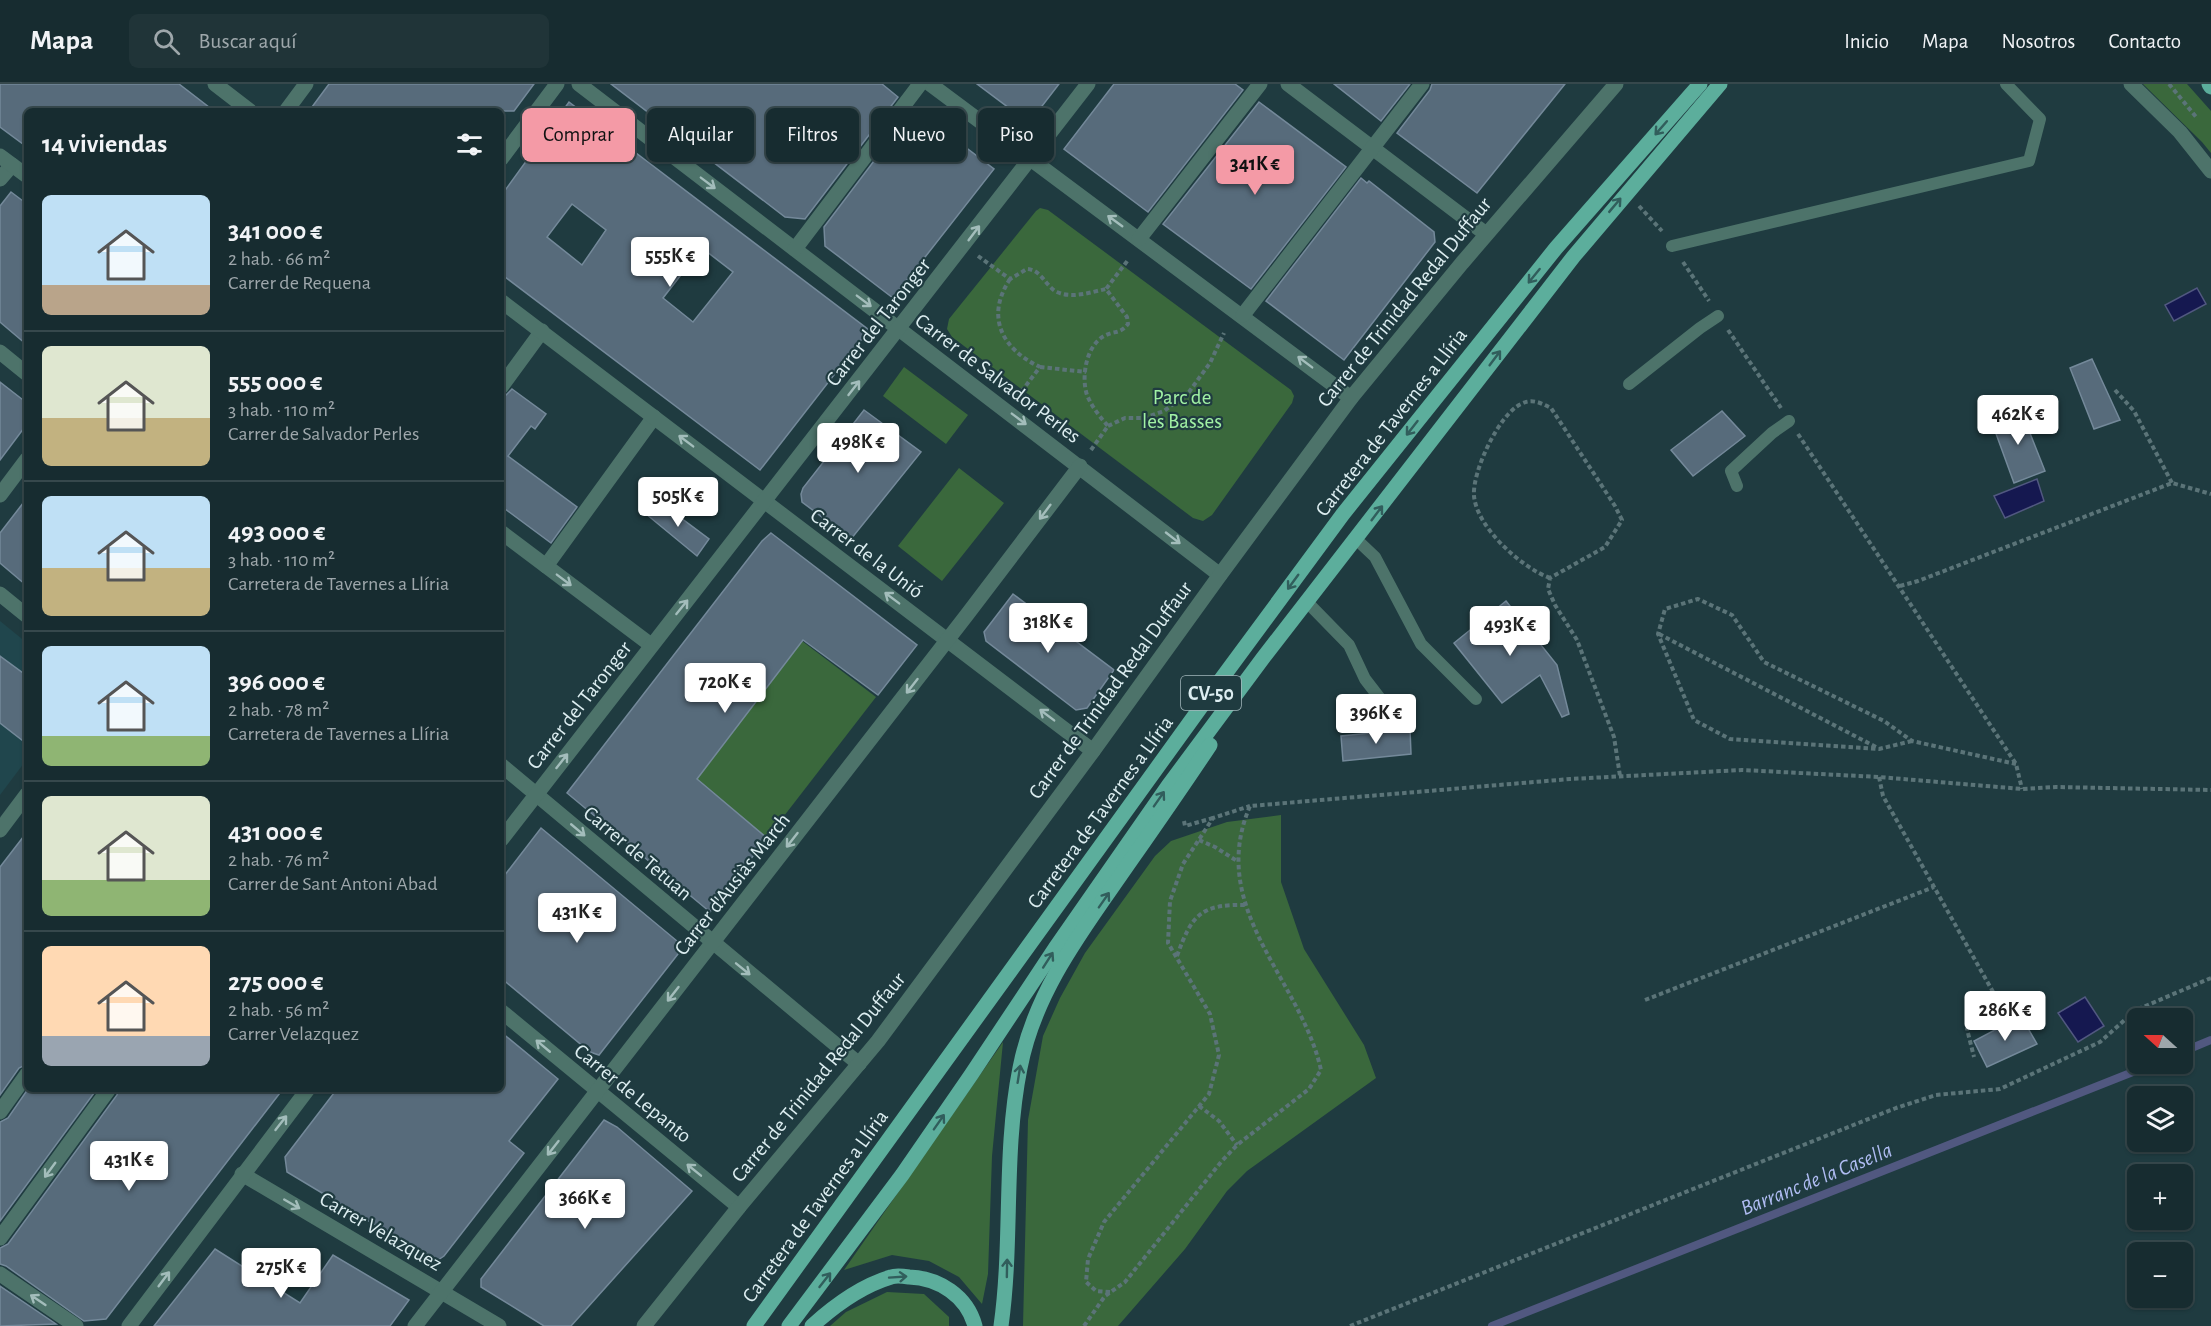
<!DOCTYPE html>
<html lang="es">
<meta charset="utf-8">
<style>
:root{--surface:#172c30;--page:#203438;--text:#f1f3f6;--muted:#9ea7ab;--line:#36484c;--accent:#f49aa6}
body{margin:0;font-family:"Alegreya Sans",sans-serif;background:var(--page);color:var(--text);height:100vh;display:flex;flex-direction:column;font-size:22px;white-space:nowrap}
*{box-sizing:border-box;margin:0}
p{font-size:20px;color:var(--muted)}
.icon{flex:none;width:33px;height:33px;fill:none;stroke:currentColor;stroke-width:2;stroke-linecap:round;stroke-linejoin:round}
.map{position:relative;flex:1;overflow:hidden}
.drawer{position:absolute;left:24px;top:24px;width:480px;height:984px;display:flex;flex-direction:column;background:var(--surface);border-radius:9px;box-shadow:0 2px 4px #0004,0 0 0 2px var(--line)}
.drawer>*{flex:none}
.hud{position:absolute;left:522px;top:24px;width:570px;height:54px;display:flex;gap:12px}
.needle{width:39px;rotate:291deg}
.fabs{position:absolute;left:2127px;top:924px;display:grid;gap:12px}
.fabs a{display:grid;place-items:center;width:66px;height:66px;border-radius:9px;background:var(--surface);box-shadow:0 2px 4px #0004,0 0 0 2px var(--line);font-size:30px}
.price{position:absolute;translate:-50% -51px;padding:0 14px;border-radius:6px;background:#fff;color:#222;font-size:20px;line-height:39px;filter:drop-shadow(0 2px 3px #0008)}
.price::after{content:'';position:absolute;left:50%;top:36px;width:18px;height:14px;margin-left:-9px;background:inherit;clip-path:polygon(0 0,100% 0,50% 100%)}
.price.current{background:var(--accent);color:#111}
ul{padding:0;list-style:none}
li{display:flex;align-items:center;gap:18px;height:150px;padding:0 18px}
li+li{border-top:2px solid var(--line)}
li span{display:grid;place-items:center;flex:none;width:168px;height:120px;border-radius:9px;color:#555}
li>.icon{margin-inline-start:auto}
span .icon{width:72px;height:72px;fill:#fffc;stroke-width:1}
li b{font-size:26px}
h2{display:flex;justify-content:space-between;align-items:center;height:72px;padding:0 18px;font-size:26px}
.pill{padding:0 21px;border-radius:9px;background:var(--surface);box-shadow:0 2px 4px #0004,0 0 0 2px var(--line);font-size:21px;line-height:54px}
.pill.current{background:var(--accent);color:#111}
header{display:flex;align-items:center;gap:36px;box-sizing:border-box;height:84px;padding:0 30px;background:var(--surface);border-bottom:2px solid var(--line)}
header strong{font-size:28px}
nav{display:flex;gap:33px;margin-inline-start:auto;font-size:21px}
.search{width:420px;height:54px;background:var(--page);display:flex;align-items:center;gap:15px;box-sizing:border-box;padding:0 21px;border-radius:9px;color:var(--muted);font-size:22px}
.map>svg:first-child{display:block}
</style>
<header>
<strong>Mapa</strong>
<div class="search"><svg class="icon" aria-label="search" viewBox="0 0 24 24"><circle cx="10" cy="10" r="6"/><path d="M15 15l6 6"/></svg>Buscar aquí</div>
<nav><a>Inicio</a><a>Mapa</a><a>Nosotros</a><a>Contacto</a></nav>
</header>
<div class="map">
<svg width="2211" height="1242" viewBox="0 0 2211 1242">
<rect width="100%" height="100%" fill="#1f3b40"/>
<path fill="#20464d" d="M 0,537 L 27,559 L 27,675 L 0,711 Z"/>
<g fill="#3a683c">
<path d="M 2143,0 L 2187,0 L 2211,27 L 2211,69 L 2202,58 Z"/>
<path d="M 1040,124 L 1048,126 L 1291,306 L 1294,312 L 1292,319 L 1212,431 L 1203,437 L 1193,434 L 952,253 L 947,245 L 949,235 L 1036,127 Z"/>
<path d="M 904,283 L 968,331 L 946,360 L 883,312 Z"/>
<path d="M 959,384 L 1004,419 L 942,497 L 898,462 Z"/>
<path d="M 802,557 L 876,613 L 767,754 L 697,695 Z"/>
<path d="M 1281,731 L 1281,798 L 1304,865 L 1364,961 L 1376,994 L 1247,1087 L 1227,1107 L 1185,1165 L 1118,1242 L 1023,1242 L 1028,1036 L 1043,952 L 1060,914 L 1085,869 L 1155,772 L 1171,757 L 1227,738 Z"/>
<path d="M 1003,958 L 992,1072 L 988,1190 L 982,1220 L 959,1193 L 929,1177 L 892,1171 L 844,1186 Z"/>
<path d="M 887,1208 L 924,1210 L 949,1233 L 949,1242 L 830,1242 L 846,1228 Z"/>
</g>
<g fill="#151850" stroke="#515880" stroke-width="1.5">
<path d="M 2197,204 L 2206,220 L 2174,237 L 2165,221 Z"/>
<path d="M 2037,395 L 2044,417 L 2005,434 L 1994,412 Z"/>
<path d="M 2085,913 L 2104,942 L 2078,958 L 2058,929 Z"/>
</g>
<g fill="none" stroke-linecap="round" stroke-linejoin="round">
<g stroke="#515880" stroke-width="8">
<path d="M 2182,968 L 2211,956"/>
<path d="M 1492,1242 L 2153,980"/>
</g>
</g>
<g fill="#576b7b" stroke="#74899a" stroke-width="1.5" fill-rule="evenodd">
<path d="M 0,0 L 179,0 L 214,27 L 27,27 L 27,63 L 0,43 Z"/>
<path d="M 329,0 L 534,0 L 514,27 L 309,27 Z"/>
<path d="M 611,0 L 882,0 L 898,13 L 805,135 L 785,133 Z"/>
<path d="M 977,0 L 1059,0 L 1029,39 Z"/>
<path d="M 1114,0 L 1235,0 L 1243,6 L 1148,128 L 1064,65 Z"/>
<path d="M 1334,0 L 1410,0 L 1381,37 Z"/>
<path d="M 1432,0 L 1565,0 L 1477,109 L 1397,49 L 1430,6 Z"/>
<path d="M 569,18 L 869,246 L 760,386 L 501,190 L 501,112 ZM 572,120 L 606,146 L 582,181 L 547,153 ZM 702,164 L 733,188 L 693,238 L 663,214 Z"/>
<path d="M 1259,18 L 1346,83 L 1251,205 L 1163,140 Z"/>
<path d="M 914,24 L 994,85 L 893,214 L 825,162 L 824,143 Z"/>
<path d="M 1361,94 L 1367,99 L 1369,97 L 1434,148 L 1435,158 L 1344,276 L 1266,217 Z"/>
<path d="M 11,108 L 27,120 L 27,261 L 0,238 L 0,122 Z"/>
<path d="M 2092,275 L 2120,336 L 2094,345 L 2070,284 Z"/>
<path d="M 0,298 L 27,319 L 27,340 L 0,376 Z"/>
<path d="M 512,305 L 546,330 L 535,345 L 531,342 L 508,372 L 577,423 L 551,459 L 501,422 L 501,313 L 505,312 Z"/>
<path d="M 2020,324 L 2045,387 L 2014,399 L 1991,336 Z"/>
<path d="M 864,326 L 921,368 L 851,455 L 802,418 L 801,410 L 803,404 Z"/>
<path d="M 1722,327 L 1745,352 L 1693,392 L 1671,366 Z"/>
<path d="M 27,414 L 27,502 L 0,479 L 0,449 Z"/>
<path d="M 657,416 L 709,455 L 697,472 L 646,430 Z"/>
<path d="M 771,449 L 917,561 L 878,611 L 803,556 L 697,695 L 767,754 L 710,828 L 567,709 L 762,457 Z"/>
<path d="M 1013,510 L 1114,586 L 1087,624 L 1076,626 L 986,557 L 984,548 Z"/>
<path d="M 1506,517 L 1557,581 L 1569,630 L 1562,633 L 1540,591 L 1502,619 L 1454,559 Z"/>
<path d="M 0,572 L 27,592 L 27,660 L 0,639 Z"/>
<path d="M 1410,645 L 1411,670 L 1343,677 L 1341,652 Z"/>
<path d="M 541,744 L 677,857 L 678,870 L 599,971 L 590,968 L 501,894 L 501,796 Z"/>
<path d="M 27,748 L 27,980 L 19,984 L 0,1011 L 0,783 Z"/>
<path d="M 2021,932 L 2037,960 L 1987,983 L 1974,957 Z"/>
<path d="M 501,948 L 558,995 L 509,1057 L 524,1069 L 444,1172 L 438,1176 L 432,1175 L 287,1088 L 285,1073 L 337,1005 L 501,1005 Z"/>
<path d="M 28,1005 L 97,1005 L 0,1137 L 0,1038 L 8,1034 Z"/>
<path d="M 119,1005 L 283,1005 L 106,1235 L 84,1237 L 6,1182 L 0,1180 L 0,1164 L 8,1160 L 117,1011 Z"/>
<path d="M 604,1036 L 617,1043 L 692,1107 L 571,1242 L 544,1242 L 481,1203 L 481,1195 Z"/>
<path d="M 215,1165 L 300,1219 L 333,1171 L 409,1216 L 390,1242 L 154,1242 Z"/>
<path d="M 0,1202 L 56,1240 L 0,1242 Z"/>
</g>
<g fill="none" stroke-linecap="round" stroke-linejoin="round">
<g stroke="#5b7478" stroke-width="4" stroke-dasharray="4.5 3" stroke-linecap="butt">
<path d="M 2169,0 L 2197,34"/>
<path d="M 1639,122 L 1662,147"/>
<path d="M 978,172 L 1010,195 L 1027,185 C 1042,186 1045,202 1057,208 C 1072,215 1091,208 1106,205"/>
<path d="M 1683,178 L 1709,217"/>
<path d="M 1010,195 C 985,233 1002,265 1040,283 L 1018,312"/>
<path d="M 1728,246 L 1781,324"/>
<path d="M 1040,283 L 1086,288"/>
<path d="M 2115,306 L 2134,327 L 2172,399"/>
<path d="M 1108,342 L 1125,334 L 1144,334 L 1164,327 L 1189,308 L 1210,279 L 1224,249"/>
<path d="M 1798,350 L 2016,680 L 2022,705"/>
<path d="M 1091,366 L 1108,342 C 1100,333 1092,323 1087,311 C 1081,293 1086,262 1104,252 C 1115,246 1119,251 1128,240 L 1127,233 L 1106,205 L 1128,176"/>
<path d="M 1550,494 C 1522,484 1477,444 1474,412 C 1472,388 1499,330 1521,320 C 1532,314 1541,319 1551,324 L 1615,422 L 1622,436 L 1605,463 L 1550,494 L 1548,505 L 1555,521 L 1577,556 L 1614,653 L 1620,692"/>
<path d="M 1900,502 L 1918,497 L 2172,399 L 2211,410"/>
<path d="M 1659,550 L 1876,663"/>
<path d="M 1912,657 L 1879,665 L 1730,655 L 1694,636 L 1658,550 L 1665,525 L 1698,515 L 1732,531 L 1764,578 L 1884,637 L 1912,657 L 2016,680"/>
<path d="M 1879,693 L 1883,712 L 2002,924 L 1967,945 L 1974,973"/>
<path d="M 1184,737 L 1185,742 L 1213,734"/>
<path d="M 1199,756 L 1215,763 L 1237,777"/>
<path d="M 1177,872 C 1192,830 1201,820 1247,821"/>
<path d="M 1645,916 L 1934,803"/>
<path d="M 1199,1022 L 1219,1037 L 1237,1061"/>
<path d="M 1110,1208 L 1096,1207 L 1086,1198 L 1088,1175 L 1104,1138 L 1209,1010 L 1219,971 L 1210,930 L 1168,859 L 1170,817 L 1183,780 L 1213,734 L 1250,722"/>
<path d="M 1084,1242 L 1105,1212 L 1125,1198 L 1221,1078 L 1237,1061 L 1309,1005 L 1321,986 C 1301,895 1206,825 1250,722 L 1570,695 L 1742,686 L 1879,693 L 2022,705 L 2056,703 L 2211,706"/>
<path d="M 1350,1242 L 1896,1024 L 1936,1011 L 2000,1005 L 2100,958 L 2136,926 L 2211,894"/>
</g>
<g stroke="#4d736a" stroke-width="12">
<path d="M 1672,162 L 2029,77 L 2040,35 L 2006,0"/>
<path d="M 1629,300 L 1700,244 L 1718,232"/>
<path d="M 1737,402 L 1731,387 L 1772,349 L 1789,337"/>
<path d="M 1356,455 L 1375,473 L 1421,560 L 1476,615"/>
<path d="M 1307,518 L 1349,561 L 1365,595 L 1385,621"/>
</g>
<g stroke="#4d736a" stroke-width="15">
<path d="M 0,95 L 12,81"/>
<path d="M 501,303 L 542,247"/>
<path d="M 546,482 L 654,333"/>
</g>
<g stroke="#4d736a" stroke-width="15">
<path d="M 215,0 L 250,27"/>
<path d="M 579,0 L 1220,491"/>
<path d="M 930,0 L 1351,314"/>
<path d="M 1288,0 L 1486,150"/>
<path d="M 2131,0 L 2180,48 L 2211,87"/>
<path d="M 286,27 L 306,0"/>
<path d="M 0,72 L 27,92"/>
<path d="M 501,75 L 557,0"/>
<path d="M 1139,155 L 1260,0"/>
<path d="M 795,165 L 920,0"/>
<path d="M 501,217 L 1093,667"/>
<path d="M 1243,231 L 1422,0"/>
<path d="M 0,268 L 27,290"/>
<path d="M 0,411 L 27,375"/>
<path d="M 501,448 L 651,561"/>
<path d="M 0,510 L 27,532"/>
<path d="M 501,681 L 859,980"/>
<path d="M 0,746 L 27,710"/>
<path d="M 501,756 L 1088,0"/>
<path d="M 501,927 L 739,1123"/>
<path d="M 0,1028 L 27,990"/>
<path d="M 242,1090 L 499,1242"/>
<path d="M 0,1154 L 109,1005"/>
<path d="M 0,1190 L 76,1242"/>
<path d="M 129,1242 L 308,1005"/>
<path d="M 415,1242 L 966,532 L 1080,382"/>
<path d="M 644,1242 L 739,1123 L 878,957 L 1093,667 L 1220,491 L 1351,314 L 1462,179 L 1616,0"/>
</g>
<g stroke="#5cae9c" stroke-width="15">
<path d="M 2209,0 L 2211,3"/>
<path d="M 754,1242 L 1211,609 L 1343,430 L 1556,164 L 1700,0"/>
<path d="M 789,1242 L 902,1091 L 971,991 L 1056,863 L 1168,702 L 1263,574 L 1574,172 L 1720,0"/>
<path d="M 812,1242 C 835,1221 861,1202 891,1193 C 896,1191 903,1192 909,1193 C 939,1194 967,1212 975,1242"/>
<path d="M 1001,1242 C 1013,1157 1003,1069 1020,984 C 1034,911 1078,852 1120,792 C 1150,749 1181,705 1210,661"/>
</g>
</g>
<defs><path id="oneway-shaft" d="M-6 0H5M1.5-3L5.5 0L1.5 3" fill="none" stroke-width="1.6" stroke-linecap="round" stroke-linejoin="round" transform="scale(1.5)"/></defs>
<g stroke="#315e5c">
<use href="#oneway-shaft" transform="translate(1661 44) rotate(131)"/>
<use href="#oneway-shaft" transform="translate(1615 121) rotate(-50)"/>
<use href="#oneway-shaft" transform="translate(1534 192) rotate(129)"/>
<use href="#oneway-shaft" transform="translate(1495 274) rotate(-53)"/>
<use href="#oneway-shaft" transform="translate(1412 344) rotate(128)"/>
<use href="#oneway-shaft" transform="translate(1377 429) rotate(-53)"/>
<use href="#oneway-shaft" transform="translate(1293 498) rotate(126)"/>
<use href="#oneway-shaft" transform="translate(1159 715) rotate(-55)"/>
<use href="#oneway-shaft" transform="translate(1104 816) rotate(-55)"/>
<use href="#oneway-shaft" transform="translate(1048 876) rotate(-57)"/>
<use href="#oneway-shaft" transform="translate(1019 990) rotate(-81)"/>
<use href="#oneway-shaft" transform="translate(939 1038) rotate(-55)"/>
<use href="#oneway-shaft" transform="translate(1007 1184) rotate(-89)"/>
<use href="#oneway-shaft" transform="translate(898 1193) rotate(-4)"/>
<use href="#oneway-shaft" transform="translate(825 1196) rotate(-52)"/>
</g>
<g stroke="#a3bdbb">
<use href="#oneway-shaft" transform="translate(708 99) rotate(37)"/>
<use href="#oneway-shaft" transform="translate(1115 137) rotate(-144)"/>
<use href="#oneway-shaft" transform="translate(974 149) rotate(-53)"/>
<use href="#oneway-shaft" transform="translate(864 217) rotate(37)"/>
<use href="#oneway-shaft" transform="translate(1305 278) rotate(-143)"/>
<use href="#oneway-shaft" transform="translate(854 304) rotate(-52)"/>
<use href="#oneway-shaft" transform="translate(1019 335) rotate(37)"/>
<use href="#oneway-shaft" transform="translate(686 357) rotate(-143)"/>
<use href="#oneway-shaft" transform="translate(1045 428) rotate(127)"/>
<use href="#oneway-shaft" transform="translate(1173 454) rotate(38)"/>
<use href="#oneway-shaft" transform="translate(564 496) rotate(37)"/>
<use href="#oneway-shaft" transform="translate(892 514) rotate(-143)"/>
<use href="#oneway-shaft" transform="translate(682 523) rotate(-51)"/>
<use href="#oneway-shaft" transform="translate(912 602) rotate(128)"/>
<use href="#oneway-shaft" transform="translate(1047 631) rotate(-143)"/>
<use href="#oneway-shaft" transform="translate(562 677) rotate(-52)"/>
<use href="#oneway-shaft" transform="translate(578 746) rotate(40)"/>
<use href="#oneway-shaft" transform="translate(792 756) rotate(128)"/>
<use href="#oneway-shaft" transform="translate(743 885) rotate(39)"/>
<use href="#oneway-shaft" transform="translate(673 910) rotate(128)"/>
<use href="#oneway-shaft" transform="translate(543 962) rotate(-140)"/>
<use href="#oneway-shaft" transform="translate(281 1039) rotate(-52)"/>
<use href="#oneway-shaft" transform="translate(553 1064) rotate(128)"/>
<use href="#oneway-shaft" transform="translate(50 1086) rotate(126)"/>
<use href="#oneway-shaft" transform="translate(694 1086) rotate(-141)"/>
<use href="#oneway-shaft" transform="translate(292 1120) rotate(30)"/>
<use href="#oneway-shaft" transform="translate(164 1195) rotate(-53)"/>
<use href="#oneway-shaft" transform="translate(38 1216) rotate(-146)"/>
</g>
<g text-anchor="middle" stroke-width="4.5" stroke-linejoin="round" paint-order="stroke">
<rect fill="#1f3b40" stroke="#a4b8bc" stroke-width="1.5" x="1181" y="592" width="60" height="34" rx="4.5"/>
<g font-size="20" font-weight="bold" fill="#ddeef1">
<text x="1211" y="616">CV-50</text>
</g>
<g font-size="21" fill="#ddeef1" stroke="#1f3b40">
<text transform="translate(1404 218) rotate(-51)" y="7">Carrer de Trinidad Redal Duffaur</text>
<text transform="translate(878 238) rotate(-52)" y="7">Carrer del Taronger</text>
<text transform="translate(998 294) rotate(37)" y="7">Carrer de Salvador Perles</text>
<text transform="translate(1391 338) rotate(-52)" y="7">Carretera de Tavernes a Llíria</text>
<text transform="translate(867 469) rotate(37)" y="7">Carrer de la Unió</text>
<text transform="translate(1110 606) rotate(-54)" y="7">Carrer de Trinidad Redal Duffaur</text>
<text transform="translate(579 621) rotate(-52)" y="7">Carrer del Taronger</text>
<text transform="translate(1100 728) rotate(-54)" y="7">Carretera de Tavernes a Llíria</text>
<text transform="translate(638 769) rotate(40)" y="7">Carrer de Tetuan</text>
<text transform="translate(732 800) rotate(-52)" y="7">Carrer d'Ausiàs March</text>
<text transform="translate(818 993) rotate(-51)" y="7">Carrer de Trinidad Redal Duffaur</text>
<text transform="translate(633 1009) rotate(39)" y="7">Carrer de Lepanto</text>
<text transform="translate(815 1122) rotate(-54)" y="7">Carretera de Tavernes a Llíria</text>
<text transform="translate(381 1147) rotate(30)" y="7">Carrer Velazquez</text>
</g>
<g font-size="21" fill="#a1f1a4" stroke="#1f3b40">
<text x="1182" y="320">Parc de<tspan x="1182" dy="24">les Basses</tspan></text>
</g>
<g font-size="22" font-style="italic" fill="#afbcf2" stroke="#1f3b40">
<text transform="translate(1816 1094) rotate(-22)" y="8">Barranc de la Casella</text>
</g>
</g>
</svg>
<div class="fabs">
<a><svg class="needle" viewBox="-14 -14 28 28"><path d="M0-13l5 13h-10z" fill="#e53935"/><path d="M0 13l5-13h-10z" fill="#9ea7ab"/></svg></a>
<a><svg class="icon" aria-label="layers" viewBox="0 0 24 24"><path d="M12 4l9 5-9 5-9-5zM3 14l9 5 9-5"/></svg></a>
<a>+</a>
<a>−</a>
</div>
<b class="price current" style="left:1255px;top:112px">341K €</b>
<b class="price" style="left:670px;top:204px">555K €</b>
<b class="price" style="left:2018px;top:362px">462K €</b>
<b class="price" style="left:858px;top:390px">498K €</b>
<b class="price" style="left:678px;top:444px">505K €</b>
<b class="price" style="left:1048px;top:570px">318K €</b>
<b class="price" style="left:1510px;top:573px">493K €</b>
<b class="price" style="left:725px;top:630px">720K €</b>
<b class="price" style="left:1376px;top:661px">396K €</b>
<b class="price" style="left:577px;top:860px">431K €</b>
<b class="price" style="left:2005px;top:958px">286K €</b>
<b class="price" style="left:129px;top:1108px">431K €</b>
<b class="price" style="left:585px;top:1146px">366K €</b>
<b class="price" style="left:281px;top:1215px">275K €</b>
<div class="hud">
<a class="pill current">Comprar</a>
<a class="pill">Alquilar</a>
<a class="pill">Filtros</a>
<a class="pill">Nuevo</a>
<a class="pill">Piso</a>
</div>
<section class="drawer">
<h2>14 viviendas<svg class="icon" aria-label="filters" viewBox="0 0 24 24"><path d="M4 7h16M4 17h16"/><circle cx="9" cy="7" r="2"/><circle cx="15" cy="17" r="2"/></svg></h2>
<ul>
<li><span style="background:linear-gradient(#bfe0f5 75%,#b9a48a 0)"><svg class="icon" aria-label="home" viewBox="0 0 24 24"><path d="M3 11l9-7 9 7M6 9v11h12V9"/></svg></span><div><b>341 000 €</b><p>2 hab. · 66 m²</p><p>Carrer de Requena</p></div></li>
<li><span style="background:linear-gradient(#dfe7d0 60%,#c2b280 0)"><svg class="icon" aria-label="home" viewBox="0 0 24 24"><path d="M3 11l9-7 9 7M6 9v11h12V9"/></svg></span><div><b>555 000 €</b><p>3 hab. · 110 m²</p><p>Carrer de Salvador Perles</p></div></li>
<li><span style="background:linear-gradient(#bfe0f5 60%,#c2b280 0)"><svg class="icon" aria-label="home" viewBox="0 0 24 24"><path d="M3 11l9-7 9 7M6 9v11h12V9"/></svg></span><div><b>493 000 €</b><p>3 hab. · 110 m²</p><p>Carretera de Tavernes a Llíria</p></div></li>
<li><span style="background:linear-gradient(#bfe0f5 75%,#8fb573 0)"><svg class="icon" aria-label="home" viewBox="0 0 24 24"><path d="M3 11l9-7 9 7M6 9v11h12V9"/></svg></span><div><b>396 000 €</b><p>2 hab. · 78 m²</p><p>Carretera de Tavernes a Llíria</p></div></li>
<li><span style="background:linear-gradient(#dfe7d0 70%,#8fb573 0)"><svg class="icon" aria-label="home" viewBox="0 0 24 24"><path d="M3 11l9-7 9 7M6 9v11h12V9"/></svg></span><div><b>431 000 €</b><p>2 hab. · 76 m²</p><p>Carrer de Sant Antoni Abad</p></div></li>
<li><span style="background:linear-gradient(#ffd9b3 75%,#9aa5b1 0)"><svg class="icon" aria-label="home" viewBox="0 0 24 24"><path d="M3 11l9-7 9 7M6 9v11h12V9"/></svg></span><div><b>275 000 €</b><p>2 hab. · 56 m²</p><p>Carrer Velazquez</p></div></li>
</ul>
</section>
</div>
